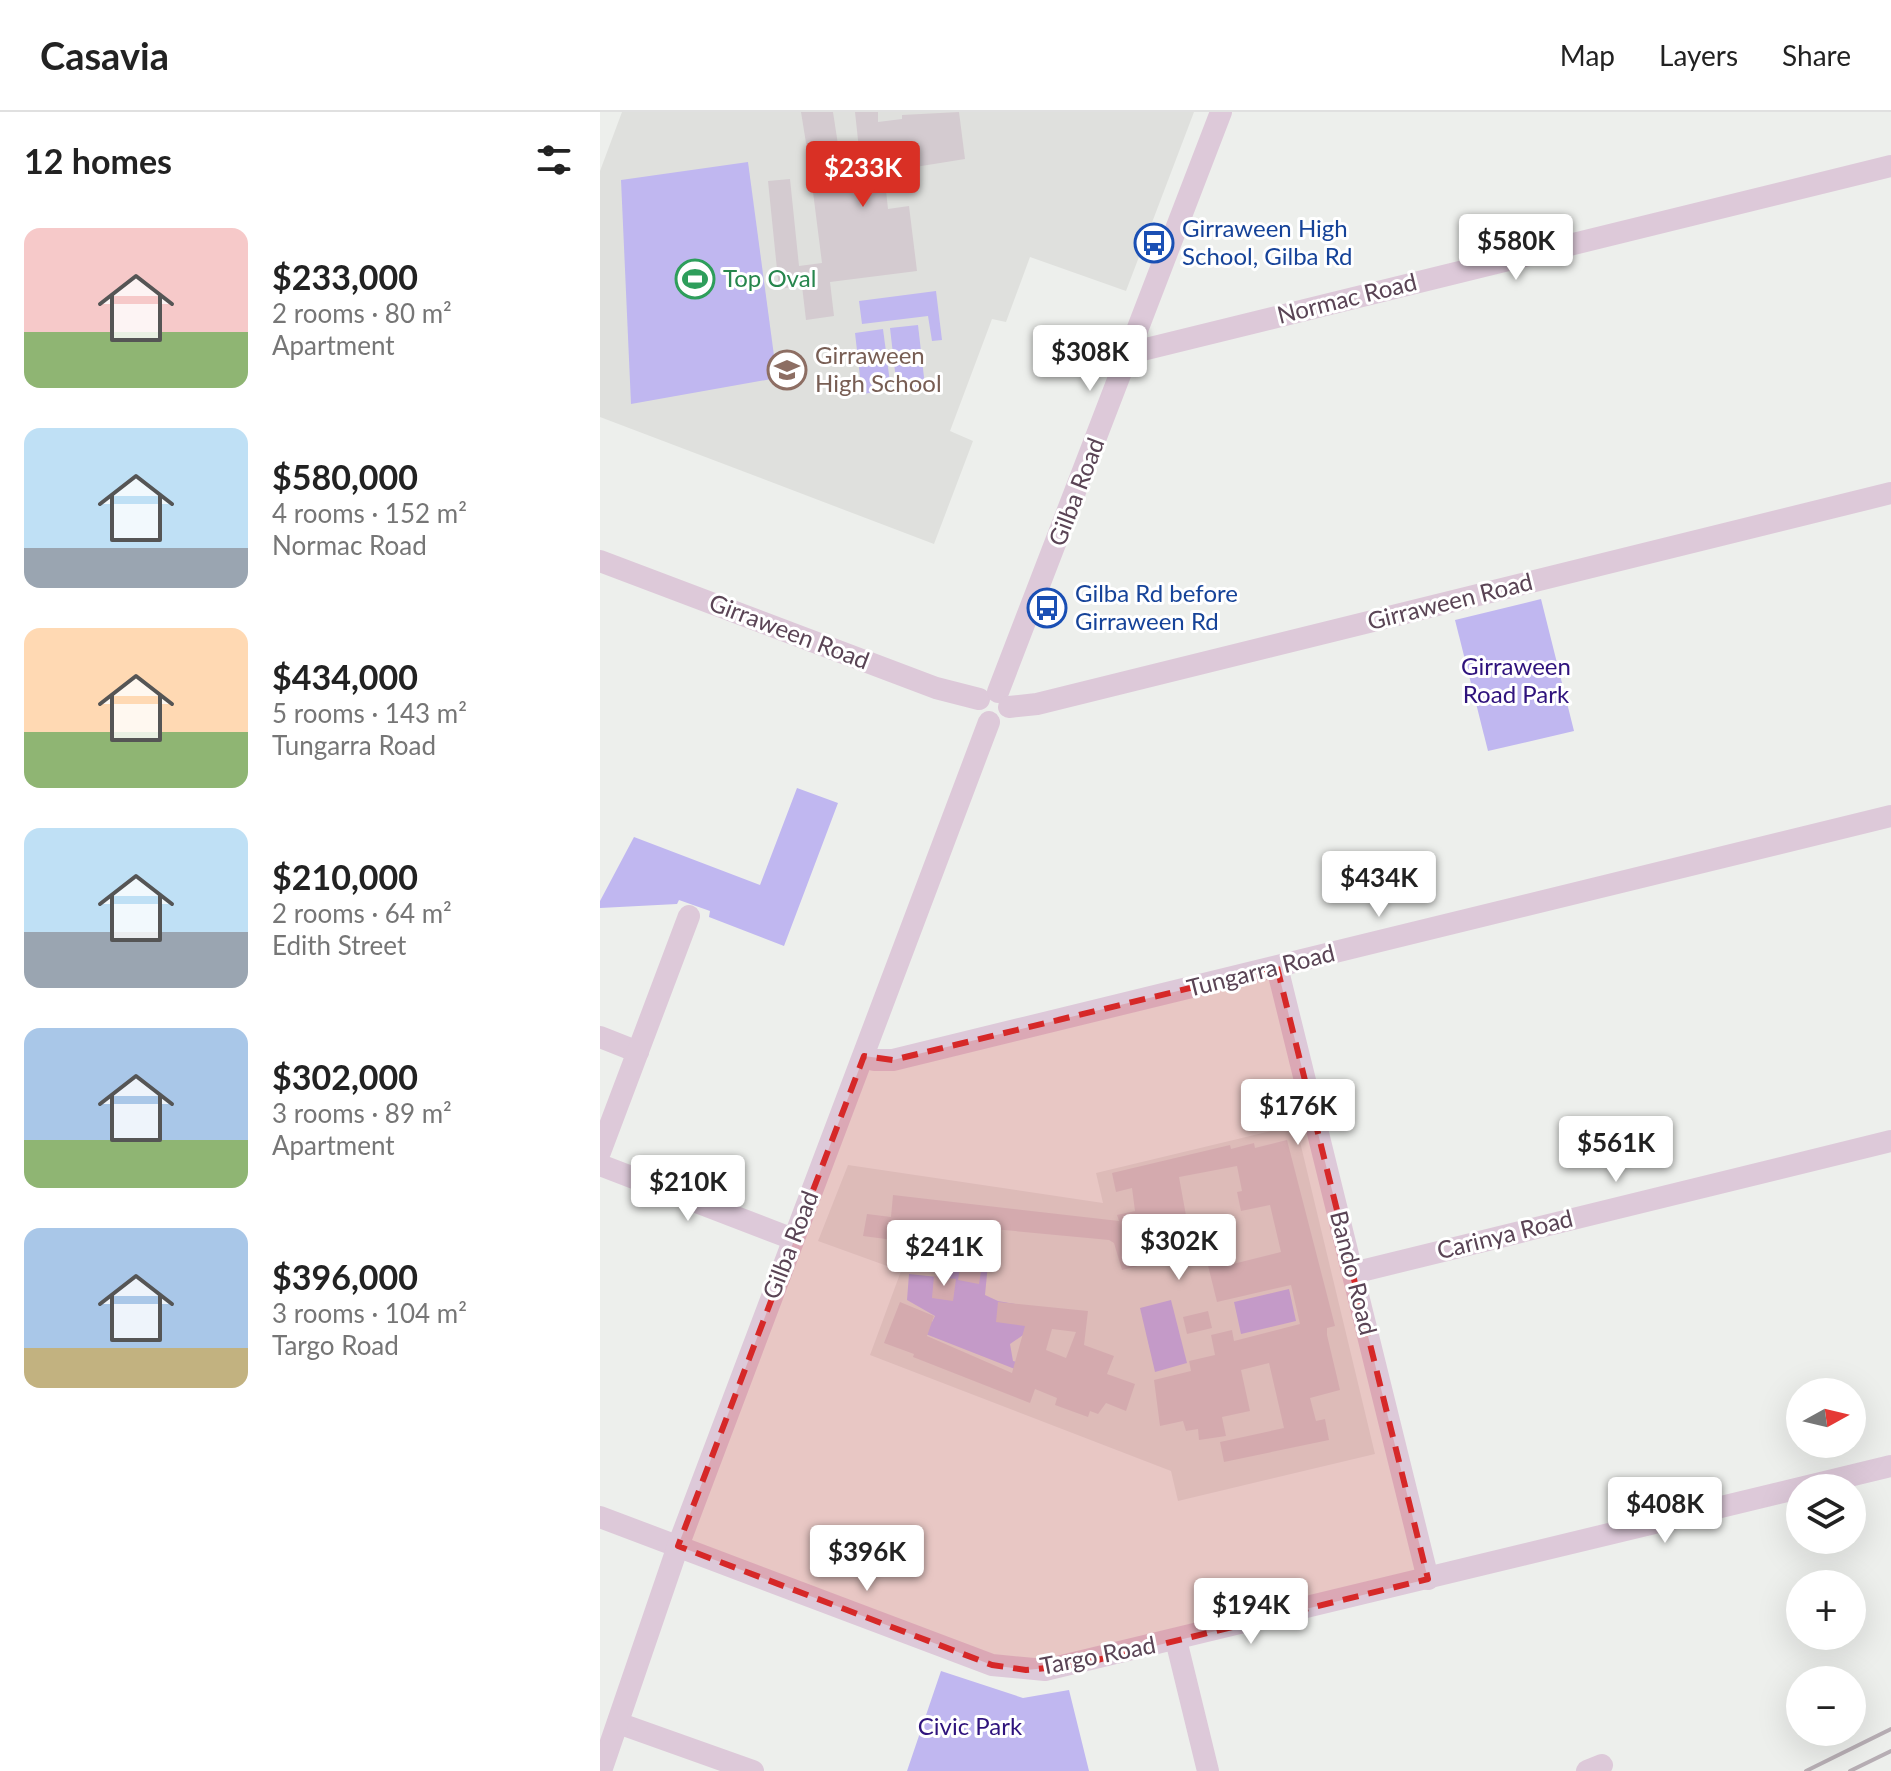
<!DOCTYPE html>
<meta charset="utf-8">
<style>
:root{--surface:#fff;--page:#f6f6f6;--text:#222;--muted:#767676;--line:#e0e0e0;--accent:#d93025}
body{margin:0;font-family:Lato,sans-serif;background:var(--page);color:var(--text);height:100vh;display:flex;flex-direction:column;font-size:30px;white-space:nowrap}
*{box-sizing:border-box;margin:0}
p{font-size:26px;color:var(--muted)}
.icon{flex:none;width:44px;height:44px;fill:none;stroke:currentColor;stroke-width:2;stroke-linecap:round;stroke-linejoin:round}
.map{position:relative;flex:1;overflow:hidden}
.drawer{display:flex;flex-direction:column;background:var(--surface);width:600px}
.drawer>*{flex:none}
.needle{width:52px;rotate:82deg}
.buttons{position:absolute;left:1186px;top:1266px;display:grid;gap:16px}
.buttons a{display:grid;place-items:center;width:80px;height:80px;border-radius:50%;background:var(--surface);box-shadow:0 8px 32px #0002;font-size:40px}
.price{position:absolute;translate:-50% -68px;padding:0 18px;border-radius:8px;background:#fff;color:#222;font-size:26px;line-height:52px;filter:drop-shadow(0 2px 4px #0008)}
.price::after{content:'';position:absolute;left:50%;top:48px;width:24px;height:18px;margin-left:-12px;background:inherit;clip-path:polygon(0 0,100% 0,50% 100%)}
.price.selected{background:var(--accent);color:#fff}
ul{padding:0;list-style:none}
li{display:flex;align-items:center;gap:24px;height:200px;padding:0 24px}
li span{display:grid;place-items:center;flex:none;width:224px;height:160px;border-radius:16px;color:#555}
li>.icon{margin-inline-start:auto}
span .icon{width:96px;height:96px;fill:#fffc;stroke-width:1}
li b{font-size:34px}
h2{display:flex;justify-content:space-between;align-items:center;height:96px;padding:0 24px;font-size:34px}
header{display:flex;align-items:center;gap:48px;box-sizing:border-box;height:112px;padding:0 40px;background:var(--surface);border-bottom:2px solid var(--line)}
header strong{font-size:38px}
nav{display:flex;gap:44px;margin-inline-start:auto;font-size:28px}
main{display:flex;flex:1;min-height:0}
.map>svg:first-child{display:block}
</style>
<header>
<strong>Casavia</strong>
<nav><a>Map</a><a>Layers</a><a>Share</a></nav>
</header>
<main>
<section class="drawer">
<h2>12 homes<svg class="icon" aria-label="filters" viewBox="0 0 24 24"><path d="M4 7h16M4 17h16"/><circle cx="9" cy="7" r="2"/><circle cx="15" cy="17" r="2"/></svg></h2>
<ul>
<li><span style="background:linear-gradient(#f6c9c9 65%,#8fb573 0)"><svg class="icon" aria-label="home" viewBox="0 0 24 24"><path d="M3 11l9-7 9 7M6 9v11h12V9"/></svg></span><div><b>$233,000</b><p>2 rooms · 80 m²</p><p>Apartment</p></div></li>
<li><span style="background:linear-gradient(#bfe0f5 75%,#9aa5b1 0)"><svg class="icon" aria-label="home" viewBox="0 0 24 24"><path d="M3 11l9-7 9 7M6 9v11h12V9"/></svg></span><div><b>$580,000</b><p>4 rooms · 152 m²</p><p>Normac Road</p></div></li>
<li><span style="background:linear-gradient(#ffd9b3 65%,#8fb573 0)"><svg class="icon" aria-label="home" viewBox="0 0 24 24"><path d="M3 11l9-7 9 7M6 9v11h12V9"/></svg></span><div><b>$434,000</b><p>5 rooms · 143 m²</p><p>Tungarra Road</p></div></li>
<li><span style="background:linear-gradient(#bfe0f5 65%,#9aa5b1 0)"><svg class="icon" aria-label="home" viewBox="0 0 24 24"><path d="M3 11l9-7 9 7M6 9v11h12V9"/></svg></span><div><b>$210,000</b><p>2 rooms · 64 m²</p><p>Edith Street</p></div></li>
<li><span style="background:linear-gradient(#a9c7e8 70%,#8fb573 0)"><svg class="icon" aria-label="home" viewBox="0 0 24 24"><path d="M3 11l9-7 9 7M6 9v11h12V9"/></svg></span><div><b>$302,000</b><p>3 rooms · 89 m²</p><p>Apartment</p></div></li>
<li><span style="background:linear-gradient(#a9c7e8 75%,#c2b280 0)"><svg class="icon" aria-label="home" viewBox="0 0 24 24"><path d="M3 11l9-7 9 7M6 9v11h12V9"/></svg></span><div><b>$396,000</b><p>3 rooms · 104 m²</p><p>Targo Road</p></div></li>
</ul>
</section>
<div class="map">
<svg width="1291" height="1659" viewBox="0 0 1291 1659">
<rect width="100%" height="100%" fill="#edefec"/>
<g fill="#dfe0dd">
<path d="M 22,0 L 594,0 L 526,179 L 430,145 L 406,210 L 392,207 L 350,319 L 373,329 L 334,432 L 0,305 L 0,59 Z"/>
<path d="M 696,1013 L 775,1342 L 578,1389 L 571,1359 L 270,1243 L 301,1159 L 218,1129 L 248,1053 L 503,1091 L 496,1061 Z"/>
</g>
<g fill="#c0b7f0">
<path d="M 148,50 L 177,266 L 31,292 L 21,68 Z"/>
<path d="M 336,179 L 342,228 L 332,229 L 328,204 L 262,212 L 259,189 Z"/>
<path d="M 318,213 L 325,274 L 297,277 L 290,216 Z"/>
<path d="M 283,217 L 291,278 L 262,282 L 255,221 Z"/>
<path d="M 941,487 L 974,619 L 888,639 L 855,508 Z"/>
<path d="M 197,676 L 238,691 L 184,834 L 109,805 L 110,799 L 79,788 L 77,792 L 0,796 L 0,789 L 34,725 L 160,773 Z"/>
<path d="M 360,1148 L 388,1152 L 385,1183 L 398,1189 L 444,1197 L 426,1221 L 410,1232 L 413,1249 L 441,1256 L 435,1265 L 318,1219 L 322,1207 L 332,1210 L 335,1204 L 307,1188 L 309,1162 L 338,1165 L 340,1149 Z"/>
<path d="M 689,1177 L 696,1209 L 641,1222 L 634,1190 Z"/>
<path d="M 571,1188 L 587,1251 L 555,1260 L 540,1196 Z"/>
<path d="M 341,1559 L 423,1586 L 469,1578 L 489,1659 L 307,1659 Z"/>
</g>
<g fill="#d4cbd0" fill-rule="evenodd">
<path d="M 201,0 L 233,0 L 241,52 L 210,56 Z"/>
<path d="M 255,0 L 278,0 L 278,10 L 302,7 L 302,3 L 359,0 L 365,47 L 284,60 L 288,97 L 309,94 L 317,159 L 230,170 L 234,204 L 206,208 L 202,174 L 179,177 L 168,69 L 190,67 L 199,154 L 222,151 L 213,80 L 263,74 Z"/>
<path d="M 687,1028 L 735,1214 L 727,1216 L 727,1223 L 740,1278 L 710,1286 L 716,1309 L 725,1307 L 729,1328 L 624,1350 L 620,1330 L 684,1316 L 669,1251 L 641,1258 L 650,1299 L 622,1305 L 626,1324 L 599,1328 L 598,1317 L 586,1319 L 583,1309 L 560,1314 L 554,1268 L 591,1259 L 589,1249 L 615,1243 L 611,1223 L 632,1218 L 634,1229 L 700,1212 L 691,1173 L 617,1190 L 599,1117 L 624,1111 L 633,1152 L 681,1140 L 670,1093 L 641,1099 L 637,1080 L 642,1079 L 637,1054 L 579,1065 L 587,1109 L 561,1115 L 569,1146 L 522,1158 L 514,1131 L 509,1128 L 393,1117 L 389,1147 L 383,1146 L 379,1172 L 358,1168 L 362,1144 L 338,1140 L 336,1151 L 291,1145 L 293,1128 L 263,1124 L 267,1102 L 291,1105 L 293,1083 L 519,1109 L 517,1103 L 535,1099 L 532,1076 L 516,1080 L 512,1061 L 630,1033 L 631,1037 L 654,1031 L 655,1036 Z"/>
<path d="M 334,1164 L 356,1167 L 353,1189 L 332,1186 Z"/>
<path d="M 300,1190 L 334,1204 L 327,1224 L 412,1261 L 425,1214 L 396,1210 L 398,1190 L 488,1199 L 484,1233 L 514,1244 L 507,1262 L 535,1272 L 526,1299 L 506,1291 L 498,1302 L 490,1299 L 488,1305 L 455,1293 L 457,1286 L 435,1277 L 430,1291 L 313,1245 L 314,1242 L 284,1231 ZM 452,1217 L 476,1220 L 466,1246 L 446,1238 Z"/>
<path d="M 608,1199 L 612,1216 L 587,1222 L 583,1205 Z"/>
</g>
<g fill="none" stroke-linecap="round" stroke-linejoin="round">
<g stroke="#ddc9d9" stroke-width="22">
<path d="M 530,241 L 1291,54"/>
<path d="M 0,449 L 336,576 L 379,587"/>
<path d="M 398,580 L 621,0"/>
<path d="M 409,595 L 437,592 L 1291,381"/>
<path d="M 677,855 L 828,1467"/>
<path d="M 0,925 L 38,940"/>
<path d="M 264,944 L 274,948 L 293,948 L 1291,704"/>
<path d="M 0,1040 L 89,804"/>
<path d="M 0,1053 L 193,1127"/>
<path d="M 753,1161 L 1291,1029"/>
<path d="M 0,1405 L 392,1553 L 445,1558 L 1291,1354"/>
<path d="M 576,1528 L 608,1659"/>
<path d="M 18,1611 L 153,1659"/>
<path d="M 1,1659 L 78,1434 L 389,610"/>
<path d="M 987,1659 L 1002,1653"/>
</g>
<g stroke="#b7aeb4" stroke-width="4">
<path d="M 1206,1659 L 1291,1617"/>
<path d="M 1250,1659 L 1291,1639"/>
</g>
</g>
<path fill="#d62828" fill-opacity="0.2" stroke="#d62828" stroke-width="6" stroke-dasharray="16 10" stroke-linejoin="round" d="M 677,855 L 828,1467 L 477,1553 L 426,1558 L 392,1553 L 78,1434 L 264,944 L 293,948 Z"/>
<defs>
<symbol id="bus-ring" viewBox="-11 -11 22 22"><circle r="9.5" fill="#fff" stroke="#1a4fb4" stroke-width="1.5"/><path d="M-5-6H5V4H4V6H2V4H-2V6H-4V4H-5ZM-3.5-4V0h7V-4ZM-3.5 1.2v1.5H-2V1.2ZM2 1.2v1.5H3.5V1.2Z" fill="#1a4fb4"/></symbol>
<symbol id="stadium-ring" viewBox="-11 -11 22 22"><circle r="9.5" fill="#fff" stroke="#2e9e5b" stroke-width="1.5"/><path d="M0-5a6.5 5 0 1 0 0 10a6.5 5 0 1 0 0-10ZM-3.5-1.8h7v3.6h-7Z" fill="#2e9e5b"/></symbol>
<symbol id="school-ring" viewBox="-11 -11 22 22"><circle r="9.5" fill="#fff" stroke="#8d6e63" stroke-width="1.5"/><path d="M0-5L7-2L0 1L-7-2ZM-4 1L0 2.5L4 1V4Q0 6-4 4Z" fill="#8d6e63"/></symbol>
</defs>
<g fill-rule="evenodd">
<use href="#bus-ring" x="532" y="109" width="44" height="44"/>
<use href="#stadium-ring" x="73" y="145" width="44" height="44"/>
<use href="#school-ring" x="165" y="236" width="44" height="44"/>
<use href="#bus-ring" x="425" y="474" width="44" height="44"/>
</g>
<g text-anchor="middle" stroke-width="6" stroke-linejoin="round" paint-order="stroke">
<g font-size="24" fill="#164399" stroke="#fff" text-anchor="start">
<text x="582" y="125">Girraween High<tspan x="582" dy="28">School, Gilba Rd</tspan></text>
<text x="475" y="490">Gilba Rd before<tspan x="475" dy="28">Girraween Rd</tspan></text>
</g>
<g font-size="24" fill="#27864d" stroke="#fff" text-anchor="start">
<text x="123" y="175">Top Oval</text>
</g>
<g font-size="24" fill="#5a4455" stroke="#fff">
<text transform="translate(747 187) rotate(-14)" y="8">Normac Road</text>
<text transform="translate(477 380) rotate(-69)" y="8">Gilba Road</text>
<text transform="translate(850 490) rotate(-14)" y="8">Girraween Road</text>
<text transform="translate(189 520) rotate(21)" y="8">Girraween Road</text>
<text transform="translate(661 859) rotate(-14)" y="8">Tungarra Road</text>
<text transform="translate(905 1123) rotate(-14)" y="8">Carinya Road</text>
<text transform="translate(191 1133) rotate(-69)" y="8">Gilba Road</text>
<text transform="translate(753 1161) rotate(76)" y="8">Bando Road</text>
<text transform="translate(498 1544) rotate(-11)" y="8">Targo Road</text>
</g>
<g font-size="24" fill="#785e54" stroke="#fff" text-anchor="start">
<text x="215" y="252">Girraween<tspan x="215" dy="28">High School</tspan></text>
</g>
<g font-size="24" fill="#2f137d" stroke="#fff">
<text x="916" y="563">Girraween<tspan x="916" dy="28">Road Park</tspan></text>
<text x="370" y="1623">Civic Park</text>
</g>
</g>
</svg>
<div class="buttons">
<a><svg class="needle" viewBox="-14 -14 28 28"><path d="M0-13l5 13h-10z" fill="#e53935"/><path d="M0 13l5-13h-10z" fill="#767676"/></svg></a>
<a><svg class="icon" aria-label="layers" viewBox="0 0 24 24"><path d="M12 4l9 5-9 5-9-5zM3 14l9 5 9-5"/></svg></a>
<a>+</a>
<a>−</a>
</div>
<b class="price selected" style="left:263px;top:97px">$233K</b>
<b class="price" style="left:916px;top:170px">$580K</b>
<b class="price" style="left:490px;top:281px">$308K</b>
<b class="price" style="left:779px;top:807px">$434K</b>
<b class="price" style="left:698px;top:1035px">$176K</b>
<b class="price" style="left:1016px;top:1072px">$561K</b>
<b class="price" style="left:88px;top:1111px">$210K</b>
<b class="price" style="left:579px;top:1170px">$302K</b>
<b class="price" style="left:344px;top:1176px">$241K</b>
<b class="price" style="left:1065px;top:1433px">$408K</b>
<b class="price" style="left:267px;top:1481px">$396K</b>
<b class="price" style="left:651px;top:1534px">$194K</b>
</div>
</main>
